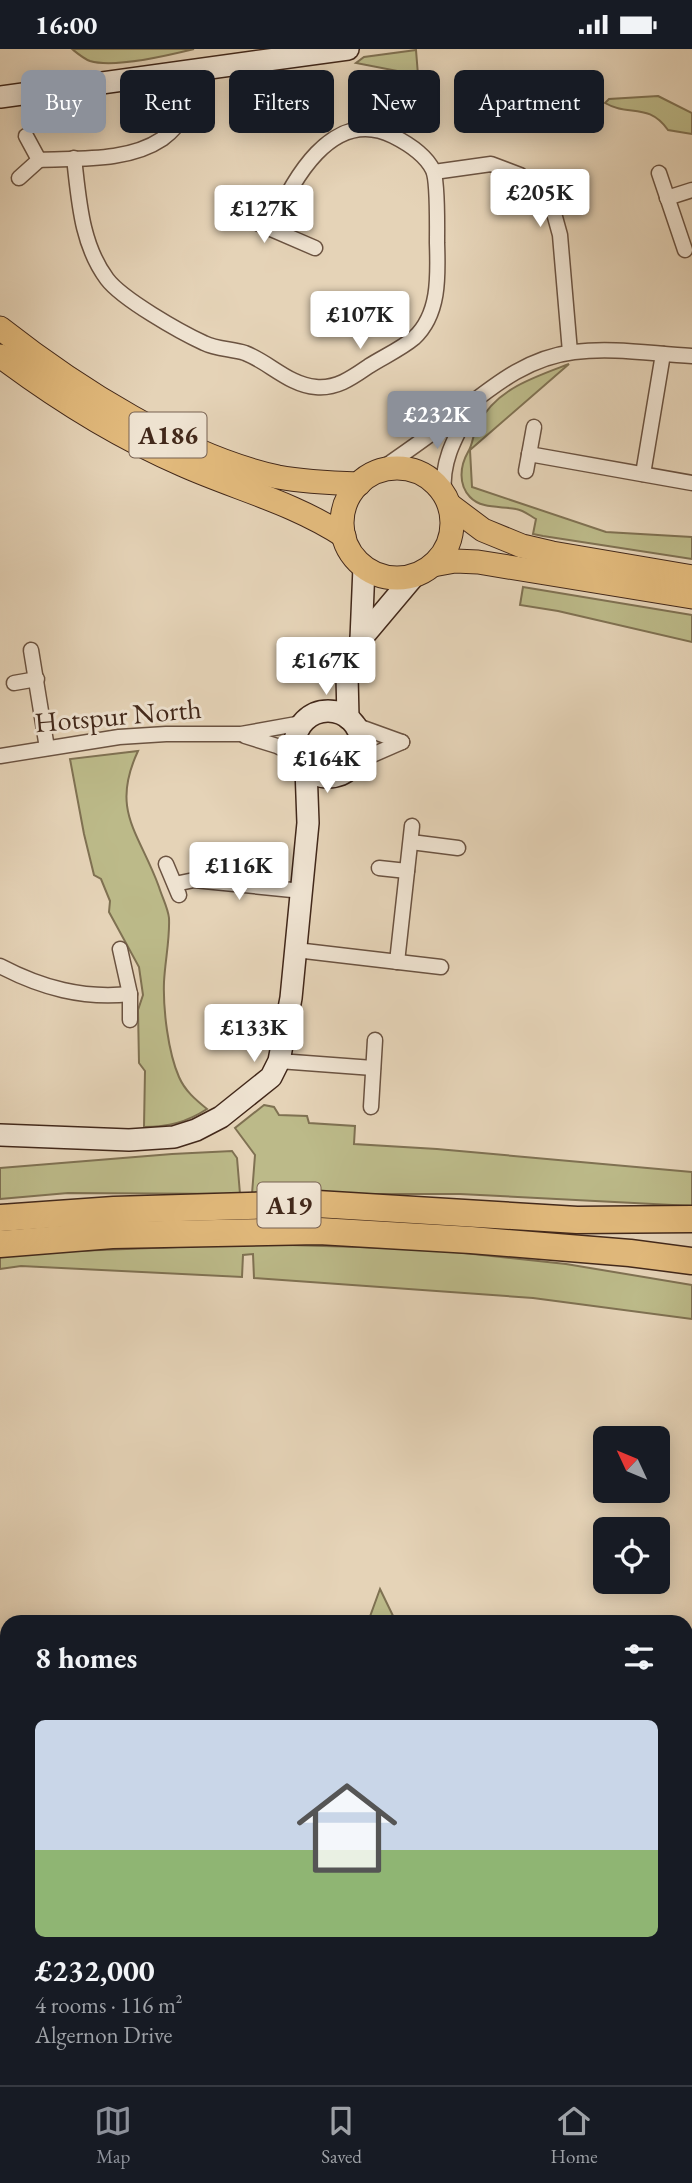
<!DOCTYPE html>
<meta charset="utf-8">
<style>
:root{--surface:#171b24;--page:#242831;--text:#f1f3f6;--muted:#9ea1a6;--line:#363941;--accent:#8c9099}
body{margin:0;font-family:"EB Garamond",serif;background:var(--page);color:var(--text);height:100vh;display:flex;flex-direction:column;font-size:26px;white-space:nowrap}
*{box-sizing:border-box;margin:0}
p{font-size:23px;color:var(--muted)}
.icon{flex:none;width:38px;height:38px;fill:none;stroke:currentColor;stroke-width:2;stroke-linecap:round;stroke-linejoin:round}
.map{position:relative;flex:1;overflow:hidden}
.sheet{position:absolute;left:0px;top:1566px;width:693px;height:471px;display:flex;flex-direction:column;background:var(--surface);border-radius:21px 21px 0 0;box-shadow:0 4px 18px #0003}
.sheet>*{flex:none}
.top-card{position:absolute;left:21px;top:21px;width:651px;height:63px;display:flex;gap:14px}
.needle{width:46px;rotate:314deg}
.buttons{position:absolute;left:593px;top:1377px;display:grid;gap:14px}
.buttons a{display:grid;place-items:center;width:77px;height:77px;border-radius:10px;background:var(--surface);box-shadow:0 4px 18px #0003;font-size:35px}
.price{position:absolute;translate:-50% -60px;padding:0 16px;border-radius:7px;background:#fff;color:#222;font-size:23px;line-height:46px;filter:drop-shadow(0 2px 4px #0008)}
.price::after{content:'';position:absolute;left:50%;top:42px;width:21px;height:16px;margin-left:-10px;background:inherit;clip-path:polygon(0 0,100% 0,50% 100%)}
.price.selected{background:var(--accent);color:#fff}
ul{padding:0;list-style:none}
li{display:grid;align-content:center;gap:14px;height:371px;padding:0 35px}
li+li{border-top:2px solid var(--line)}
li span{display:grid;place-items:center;height:217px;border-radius:10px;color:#555}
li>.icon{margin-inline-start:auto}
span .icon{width:126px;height:126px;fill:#fffc;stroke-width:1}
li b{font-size:30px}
h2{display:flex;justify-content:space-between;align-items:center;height:84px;padding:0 35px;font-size:30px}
.chip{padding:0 24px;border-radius:10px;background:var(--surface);box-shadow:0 4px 18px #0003;font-size:24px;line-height:63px}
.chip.selected{background:var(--accent);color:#fff}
.status{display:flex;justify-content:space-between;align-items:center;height:49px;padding:0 35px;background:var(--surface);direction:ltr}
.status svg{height:19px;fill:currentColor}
.menu{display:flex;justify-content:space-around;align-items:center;height:98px;border-top:2px solid var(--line);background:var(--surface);font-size:19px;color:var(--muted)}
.menu a{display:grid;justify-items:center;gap:4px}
.menu .selected{color:var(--accent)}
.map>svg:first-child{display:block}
</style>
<div class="status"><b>16:00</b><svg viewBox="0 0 49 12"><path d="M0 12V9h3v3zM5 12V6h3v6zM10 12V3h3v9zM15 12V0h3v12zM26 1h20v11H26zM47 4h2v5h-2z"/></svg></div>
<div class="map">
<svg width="692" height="2036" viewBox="0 0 692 2036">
<rect width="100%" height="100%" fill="#e5d3b7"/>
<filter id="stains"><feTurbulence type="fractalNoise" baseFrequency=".00286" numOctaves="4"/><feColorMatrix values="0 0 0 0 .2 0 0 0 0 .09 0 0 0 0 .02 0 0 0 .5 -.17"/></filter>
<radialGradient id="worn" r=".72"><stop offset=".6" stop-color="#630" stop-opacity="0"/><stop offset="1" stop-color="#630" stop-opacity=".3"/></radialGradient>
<g fill="#bcba89" stroke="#7f7152" stroke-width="2">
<path d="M 72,0 L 194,0 C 170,6 113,19 90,12 C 84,10 77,4 72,0 Z"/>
<path d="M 416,1 L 418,26 L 356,14 L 364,8 Z"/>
<path d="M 658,47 L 692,64 L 692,85 L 668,81 C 648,53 629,68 605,54 L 609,50 Z"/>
<path d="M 569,315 L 470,401 L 472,438 L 606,483 L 692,488 L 692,510 L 543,487 L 533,485 L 536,470 C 529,466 523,461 516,460 C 501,457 481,460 470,448 C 458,435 460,417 468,403 C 473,395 473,385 477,377 C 496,340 532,329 569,315 Z"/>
<path d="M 523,538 L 692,566 L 692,593 L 558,562 L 520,556 Z"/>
<path d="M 138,702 C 110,762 139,783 159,838 C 162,848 168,859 169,869 C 170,890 165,912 164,933 C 163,960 168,1003 179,1028 C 185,1042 196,1051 207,1060 C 187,1073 168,1078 144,1078 L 145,1022 L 139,1014 L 138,961 L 143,946 L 139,918 L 109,863 L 110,852 L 101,830 L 94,826 L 84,785 L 70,710 Z"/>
<path d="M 264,1056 L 274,1058 L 279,1066 L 307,1067 L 309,1074 L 355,1077 L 354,1095 L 437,1100 L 692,1123 L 692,1157 L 460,1145 L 252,1145 L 255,1106 L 235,1079 Z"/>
<path d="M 232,1102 L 237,1109 L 240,1145 L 68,1144 L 0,1150 L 0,1119 L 172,1105 Z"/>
<path d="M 253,1195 L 427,1200 L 566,1215 L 692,1236 L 692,1270 L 533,1249 L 254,1229 L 253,1205 L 243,1206 L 242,1228 L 21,1217 L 0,1220 L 0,1205 Z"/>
<path d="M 380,1540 L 396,1573 L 368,1573 Z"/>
<path d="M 108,2030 L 187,2030 L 188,2036 L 88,2036 Z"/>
<path d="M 410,2030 L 653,2030 L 653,2036 L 412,2036 Z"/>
</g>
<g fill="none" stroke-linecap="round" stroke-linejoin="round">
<defs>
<g id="street">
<path d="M 74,109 C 79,151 81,195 107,230 C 122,250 180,283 204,294 C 216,300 232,300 245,304 C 269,313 289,336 316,338 C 337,340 353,328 369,317 C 383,308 401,300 414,289 C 440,265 438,226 437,194 C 437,179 438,132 433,121 C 425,105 409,95 393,87 C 332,56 291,133 271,180"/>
<path d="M 39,111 C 78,109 128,113 162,90 C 176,80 185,66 195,53"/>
<path d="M 434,123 L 491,115 L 520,126 L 538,140 L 552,157 L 560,186 L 570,303"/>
<path d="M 659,124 L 685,201"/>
<path d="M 19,129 L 39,111 L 26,87"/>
<path d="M 667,149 L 692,141"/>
<path d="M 227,161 L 315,199"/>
<path d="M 529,405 L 692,434"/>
<path d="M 526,422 L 534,378"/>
<path d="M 377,423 C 403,405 428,388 452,369 C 490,340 524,309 574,303 C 614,298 652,305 692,307"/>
<path d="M 643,425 L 663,305"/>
<path d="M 444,444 C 441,411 456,387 471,359"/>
<path d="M 31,601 L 47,699"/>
<path d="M 14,634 L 37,630"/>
<path d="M 355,676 L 402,693"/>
<path d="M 245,687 L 277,697 L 297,707"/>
<path d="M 0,707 L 119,688 L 166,685 L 241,685 L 302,674"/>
<path d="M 354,714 L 402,693"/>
<path d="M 411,793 L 458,799"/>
<path d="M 166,815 L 179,846"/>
<path d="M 379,819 L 407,822"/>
<path d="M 175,835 L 194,831 L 302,842"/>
<path d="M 120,900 L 130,945 L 130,971"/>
<path d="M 296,901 L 441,918"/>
<path d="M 397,913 L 412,777"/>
<path d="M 0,917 C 42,939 83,950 130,945"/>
<path d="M 279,1012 L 373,1019"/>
<path d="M 371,1058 L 375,991"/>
</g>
<g id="secondary">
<path d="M 0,48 L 348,0"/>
<path d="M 361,590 L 414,527"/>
<circle cx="328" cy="695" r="33"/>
<path d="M 348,669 L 347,627 L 361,590 L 364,518"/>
<path d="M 0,1086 L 129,1091 L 174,1088 L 196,1081 L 221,1068 L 271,1028 L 279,1012 L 291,949 L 308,774 L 306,719"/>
</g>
<g id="primary">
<path d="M 0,279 C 75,338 184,408 278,428 C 305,433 331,434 359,435"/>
<path d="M 0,307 C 56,349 118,388 183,416 C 237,440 294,454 344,487"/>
<circle cx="397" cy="474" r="55"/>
<path d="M 451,457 L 483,481 L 522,497 L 552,504 L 692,528"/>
<path d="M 433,516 L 455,512 L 478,513 L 692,548"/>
</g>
<g id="highway">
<path d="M 0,1169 L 114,1161 L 317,1155 L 577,1171 L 692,1170"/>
<path d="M 0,1195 L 112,1186 L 319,1182 L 471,1191 L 630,1204 L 692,1212"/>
</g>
</defs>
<use href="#street" stroke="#6b5341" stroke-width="17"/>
<use href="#secondary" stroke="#42281a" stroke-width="24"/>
<use href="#primary" stroke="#42281a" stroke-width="25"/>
<use href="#highway" stroke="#42281a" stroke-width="29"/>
<use href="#street" stroke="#eee2d0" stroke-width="14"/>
<use href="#secondary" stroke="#eee2d0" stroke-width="21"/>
<use href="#primary" stroke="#e2ba7c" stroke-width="23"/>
<use href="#highway" stroke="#e2ba7c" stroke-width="26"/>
<g stroke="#42281a" stroke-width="2">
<path d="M 686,1950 L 692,1900"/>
<path d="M 686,2005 L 692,1955"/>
<path d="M 682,2036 L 683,2030"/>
</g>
<g stroke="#42281a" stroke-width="4.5" stroke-dasharray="12 12" stroke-linecap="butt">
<path d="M 686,1854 L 692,1801"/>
<path d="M 666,2036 L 666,2030"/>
</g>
</g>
<g text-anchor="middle" stroke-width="6" stroke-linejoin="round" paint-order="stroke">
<g fill="#eee2d0" stroke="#766051" stroke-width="2">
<rect x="129.5" y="363.5" width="77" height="45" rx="5"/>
<rect x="257.5" y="1133.5" width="63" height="45" rx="5"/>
</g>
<g font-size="26" font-weight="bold" fill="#42281a">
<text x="168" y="395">A186</text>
<text x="289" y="1165">A19</text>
</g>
<g font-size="28" fill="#42281a" stroke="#eee2d0">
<text transform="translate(118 666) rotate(-5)" y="10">Hotspur North</text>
</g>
</g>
<rect width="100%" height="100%" filter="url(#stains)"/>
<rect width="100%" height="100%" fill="url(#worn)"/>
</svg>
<div class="buttons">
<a><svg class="needle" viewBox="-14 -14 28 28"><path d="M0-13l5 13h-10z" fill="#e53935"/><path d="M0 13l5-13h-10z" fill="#9ea1a6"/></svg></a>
<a><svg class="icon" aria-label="locate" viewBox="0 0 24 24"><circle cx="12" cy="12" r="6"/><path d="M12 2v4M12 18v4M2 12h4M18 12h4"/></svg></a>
</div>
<b class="price" style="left:540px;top:180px">£205K</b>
<b class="price" style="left:264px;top:196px">£127K</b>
<b class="price" style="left:360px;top:302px">£107K</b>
<b class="price selected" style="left:437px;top:402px">£232K</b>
<b class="price" style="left:326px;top:648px">£167K</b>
<b class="price" style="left:327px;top:746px">£164K</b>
<b class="price" style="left:239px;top:853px">£116K</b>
<b class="price" style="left:254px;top:1015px">£133K</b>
<div class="top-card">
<a class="chip selected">Buy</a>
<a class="chip">Rent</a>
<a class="chip">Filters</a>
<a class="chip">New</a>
<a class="chip">Apartment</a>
</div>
<section class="sheet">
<h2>8 homes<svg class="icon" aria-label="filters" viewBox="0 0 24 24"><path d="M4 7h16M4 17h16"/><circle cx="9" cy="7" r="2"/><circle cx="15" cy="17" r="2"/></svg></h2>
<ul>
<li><span style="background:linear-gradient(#c9d6e8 60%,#8fb573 0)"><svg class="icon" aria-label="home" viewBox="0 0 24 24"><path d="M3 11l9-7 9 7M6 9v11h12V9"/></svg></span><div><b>£232,000</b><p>4 rooms · 116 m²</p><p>Algernon Drive</p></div></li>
</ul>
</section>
</div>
<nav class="menu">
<a class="selected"><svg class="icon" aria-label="map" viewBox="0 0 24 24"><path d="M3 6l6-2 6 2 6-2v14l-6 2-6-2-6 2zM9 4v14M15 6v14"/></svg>Map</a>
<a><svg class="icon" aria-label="saved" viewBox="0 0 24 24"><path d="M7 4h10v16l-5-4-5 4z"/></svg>Saved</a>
<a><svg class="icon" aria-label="home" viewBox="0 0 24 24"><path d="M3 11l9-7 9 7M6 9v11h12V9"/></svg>Home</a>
</nav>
